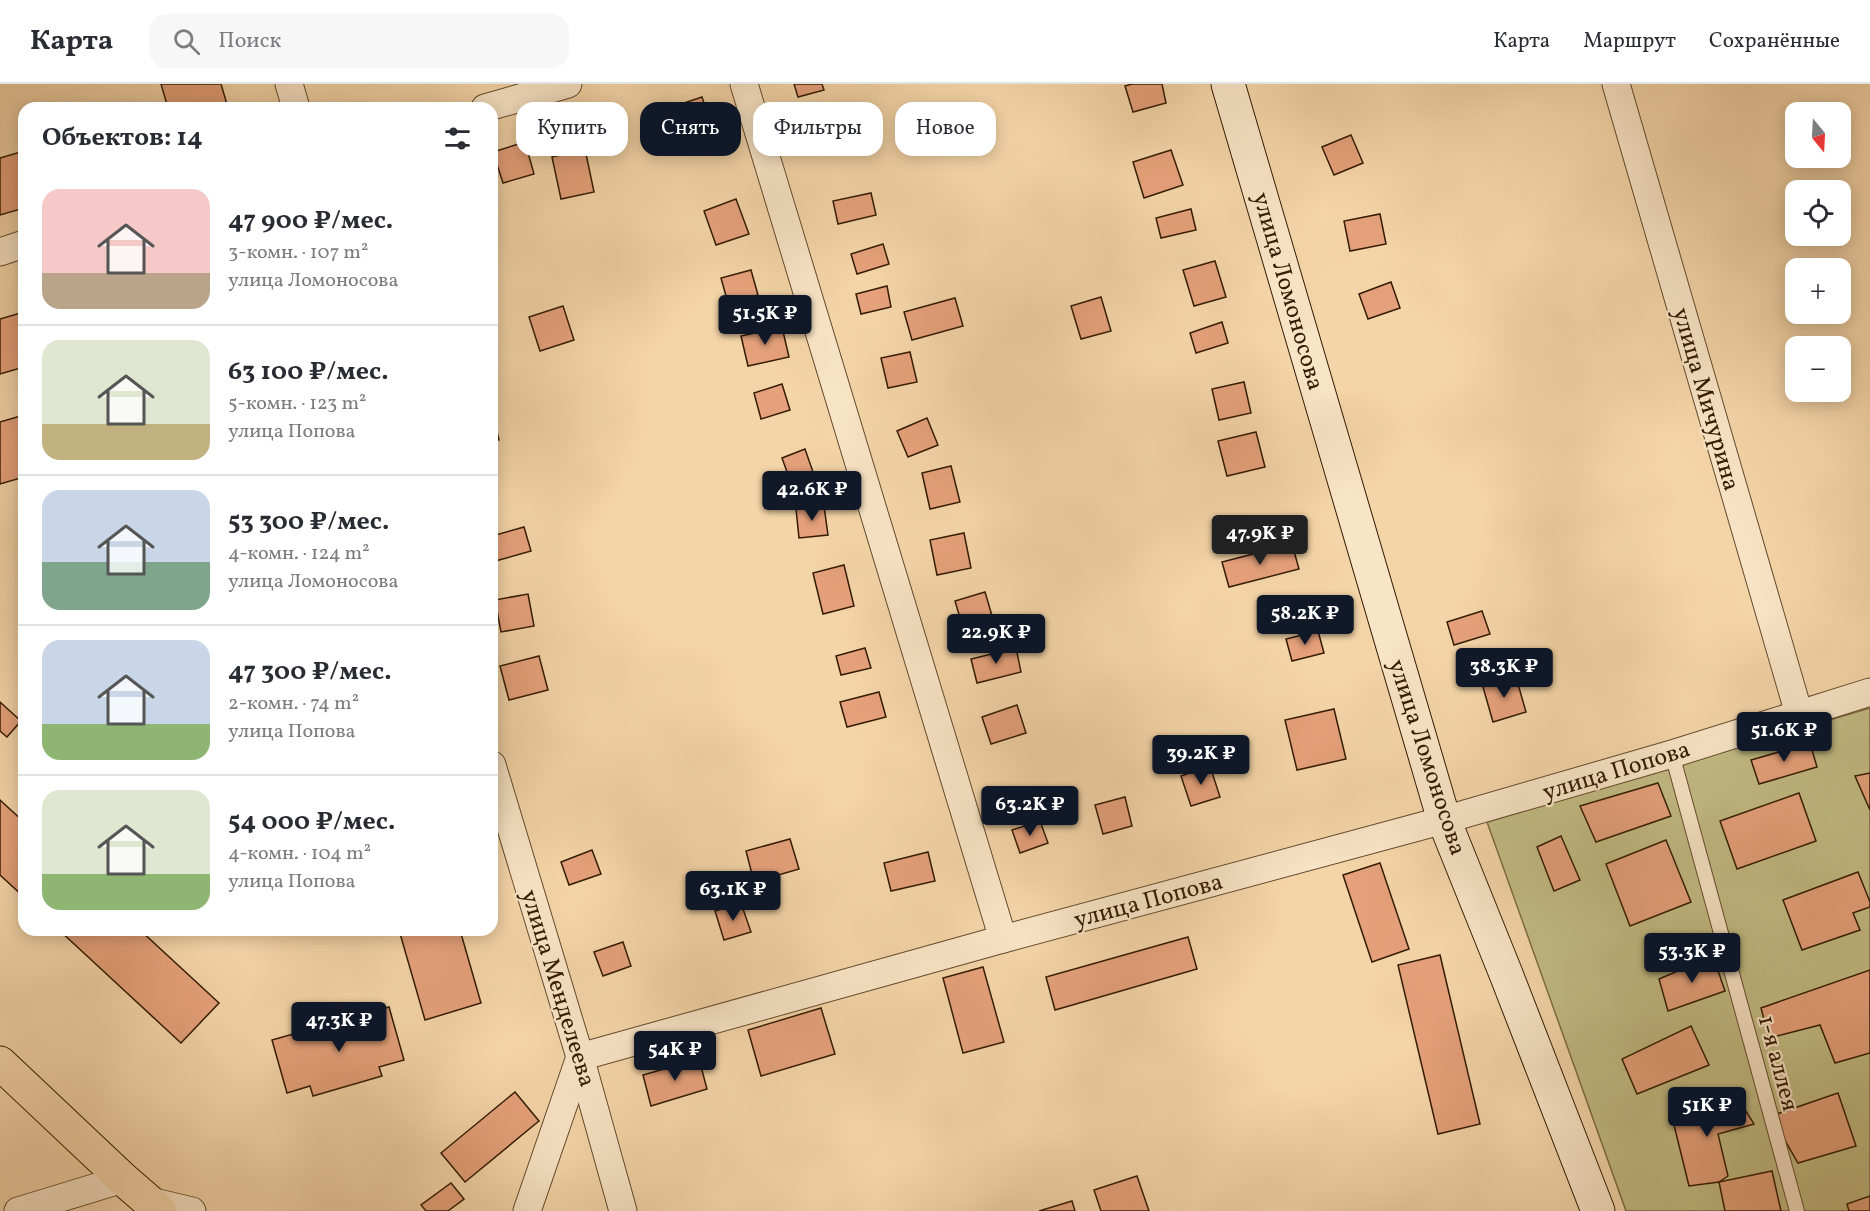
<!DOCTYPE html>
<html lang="ru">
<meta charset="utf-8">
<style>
:root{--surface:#fff;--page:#f7f7f7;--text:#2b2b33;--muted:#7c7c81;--line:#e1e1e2;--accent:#111827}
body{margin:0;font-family:Vollkorn,serif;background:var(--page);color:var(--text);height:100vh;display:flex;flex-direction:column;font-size:22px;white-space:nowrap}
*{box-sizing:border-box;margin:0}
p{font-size:20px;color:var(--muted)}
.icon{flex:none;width:33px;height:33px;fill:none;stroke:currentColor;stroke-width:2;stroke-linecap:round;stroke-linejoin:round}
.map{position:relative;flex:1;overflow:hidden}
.drawer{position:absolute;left:18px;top:18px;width:480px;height:834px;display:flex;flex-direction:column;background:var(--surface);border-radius:18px;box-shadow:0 3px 15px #0003}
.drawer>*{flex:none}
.guide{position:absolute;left:516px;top:18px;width:570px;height:54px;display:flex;gap:12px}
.needle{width:39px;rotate:162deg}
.buttons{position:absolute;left:1785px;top:18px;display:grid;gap:12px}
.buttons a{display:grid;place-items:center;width:66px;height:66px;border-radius:12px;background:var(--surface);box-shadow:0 3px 15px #0003;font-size:30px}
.price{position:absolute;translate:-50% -51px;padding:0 14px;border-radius:6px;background:var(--accent);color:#fff;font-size:20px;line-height:39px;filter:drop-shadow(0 2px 3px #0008)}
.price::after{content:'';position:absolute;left:50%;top:36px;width:18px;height:14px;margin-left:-9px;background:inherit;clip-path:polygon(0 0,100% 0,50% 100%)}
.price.on{background:#222;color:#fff}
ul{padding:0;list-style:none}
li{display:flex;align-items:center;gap:18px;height:150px;padding:0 24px}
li+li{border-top:2px solid var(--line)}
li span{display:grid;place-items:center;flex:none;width:168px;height:120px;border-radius:18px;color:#555}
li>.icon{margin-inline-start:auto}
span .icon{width:72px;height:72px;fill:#fffc;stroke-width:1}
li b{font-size:26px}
h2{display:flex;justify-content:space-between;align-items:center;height:72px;padding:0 24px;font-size:26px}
.chip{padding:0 21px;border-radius:18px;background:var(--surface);box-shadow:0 3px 15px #0003;font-size:21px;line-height:54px}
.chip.on{background:var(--accent);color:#fff}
header{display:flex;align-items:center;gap:36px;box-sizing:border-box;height:84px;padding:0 30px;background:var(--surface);border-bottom:2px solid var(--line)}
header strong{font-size:28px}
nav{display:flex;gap:33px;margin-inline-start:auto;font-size:21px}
.search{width:420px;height:54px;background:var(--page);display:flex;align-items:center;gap:15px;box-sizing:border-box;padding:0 21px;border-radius:18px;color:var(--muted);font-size:22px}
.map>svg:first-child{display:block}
</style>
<header>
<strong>Карта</strong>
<div class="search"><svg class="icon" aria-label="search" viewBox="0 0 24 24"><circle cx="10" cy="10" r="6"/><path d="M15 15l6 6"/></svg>Поиск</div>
<nav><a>Карта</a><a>Маршрут</a><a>Сохранённые</a></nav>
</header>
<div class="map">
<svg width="1870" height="1127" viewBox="0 0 1870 1127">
<rect width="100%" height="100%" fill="#f4d5a8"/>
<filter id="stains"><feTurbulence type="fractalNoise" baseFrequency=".00333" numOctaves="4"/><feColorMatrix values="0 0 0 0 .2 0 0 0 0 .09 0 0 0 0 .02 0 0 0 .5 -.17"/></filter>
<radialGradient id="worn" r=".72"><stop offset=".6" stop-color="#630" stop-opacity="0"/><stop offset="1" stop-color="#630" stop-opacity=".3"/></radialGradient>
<path fill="#c2bb83" stroke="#7b6b42" stroke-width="1.5" d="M 1870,624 L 1870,1127 L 1626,1127 L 1487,738 Z"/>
<g fill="#e5a17b" stroke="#341b02" stroke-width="1.5">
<path d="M 161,0 L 221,0 L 228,24 L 168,24 Z"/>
<path d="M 794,0 L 822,0 L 824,6 L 798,13 Z"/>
<path d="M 1132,0 L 1162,0 L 1166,19 L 1133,28 L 1125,2 Z"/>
<path d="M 702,13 L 709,34 L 682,43 L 675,22 Z"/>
<path d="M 1351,51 L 1363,79 L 1334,91 L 1322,63 Z"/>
<path d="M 525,58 L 534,90 L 503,99 L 493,68 Z"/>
<path d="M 585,65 L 594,108 L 561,115 L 552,73 Z"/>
<path d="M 1171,66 L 1183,101 L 1144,114 L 1133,78 Z"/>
<path d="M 24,67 L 24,124 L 0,131 L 0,74 Z"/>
<path d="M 871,109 L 876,131 L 838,140 L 833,117 Z"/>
<path d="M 736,115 L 749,150 L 716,161 L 704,127 Z"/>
<path d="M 1191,125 L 1196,146 L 1161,154 L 1156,134 Z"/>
<path d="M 1380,130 L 1386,160 L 1350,167 L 1344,137 Z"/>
<path d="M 883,160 L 889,180 L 857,190 L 851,170 Z"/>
<path d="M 1215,177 L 1226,213 L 1194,222 L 1183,186 Z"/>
<path d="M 751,186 L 758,211 L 728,219 L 721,194 Z"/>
<path d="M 1391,198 L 1400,224 L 1368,235 L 1359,210 Z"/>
<path d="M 887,202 L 891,223 L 861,230 L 856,210 Z"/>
<path d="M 1101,213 L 1111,247 L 1081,255 L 1071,222 Z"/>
<path d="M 955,214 L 963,242 L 912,256 L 904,228 Z"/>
<path d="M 563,222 L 574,256 L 540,267 L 529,233 Z"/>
<path d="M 24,228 L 24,283 L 0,290 L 0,235 Z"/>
<path d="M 1222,238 L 1228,259 L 1196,269 L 1190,249 Z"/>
<path d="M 782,243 L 789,273 L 748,282 L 741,252 Z"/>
<path d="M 910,268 L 917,298 L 888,304 L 881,274 Z"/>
<path d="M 1244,298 L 1251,329 L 1219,336 L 1212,305 Z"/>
<path d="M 782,300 L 790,326 L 761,335 L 754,309 Z"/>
<path d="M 492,328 L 499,356 L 492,357 Z"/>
<path d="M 24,331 L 24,393 L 0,400 L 0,338 Z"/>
<path d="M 927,334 L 938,361 L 908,373 L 897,347 Z"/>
<path d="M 1256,348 L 1265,383 L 1227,392 L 1218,357 Z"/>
<path d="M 805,365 L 813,388 L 790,396 L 782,374 Z"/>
<path d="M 951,382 L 960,418 L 930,425 L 922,389 Z"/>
<path d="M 824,422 L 828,451 L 799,454 L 796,425 Z"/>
<path d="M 524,443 L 531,467 L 492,478 L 492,452 Z"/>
<path d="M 964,449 L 971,484 L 937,491 L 930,456 Z"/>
<path d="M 1292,460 L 1299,485 L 1229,503 L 1222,478 Z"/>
<path d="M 844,481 L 854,522 L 823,530 L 813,489 Z"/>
<path d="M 985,508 L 993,535 L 963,544 L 955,517 Z"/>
<path d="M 528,510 L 534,542 L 501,548 L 495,516 Z"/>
<path d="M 1482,527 L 1490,550 L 1454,561 L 1447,538 Z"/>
<path d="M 1318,547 L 1324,569 L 1292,577 L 1286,555 Z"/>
<path d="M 865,564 L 871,584 L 841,591 L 836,572 Z"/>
<path d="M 1016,564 L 1021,588 L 977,599 L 971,575 Z"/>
<path d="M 539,572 L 548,606 L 509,616 L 500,582 Z"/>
<path d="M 1516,593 L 1526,628 L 1493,638 L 1483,603 Z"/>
<path d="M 879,608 L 886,633 L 847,643 L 840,618 Z"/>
<path d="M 0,618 L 21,637 L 7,653 L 0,647 Z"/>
<path d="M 1017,621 L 1026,649 L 991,660 L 982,633 Z"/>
<path d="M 1334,625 L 1346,675 L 1297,686 L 1285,636 Z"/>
<path d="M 1810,659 L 1817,683 L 1759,700 L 1751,676 Z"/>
<path d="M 1210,682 L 1220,713 L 1191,722 L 1181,692 Z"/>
<path d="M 1870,689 L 1870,726 L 1855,692 Z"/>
<path d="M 1658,699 L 1671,732 L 1596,758 L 1580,722 Z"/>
<path d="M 1799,709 L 1816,757 L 1737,785 L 1720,737 Z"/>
<path d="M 1125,713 L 1132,742 L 1103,750 L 1095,721 Z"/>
<path d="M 0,716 L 24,738 L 24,813 L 0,791 Z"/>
<path d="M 1040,737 L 1048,759 L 1020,769 L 1012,746 Z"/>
<path d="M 1561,752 L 1580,796 L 1554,807 L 1537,763 Z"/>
<path d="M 790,755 L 799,785 L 754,798 L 746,767 Z"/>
<path d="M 1666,756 L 1691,818 L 1630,842 L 1606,780 Z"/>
<path d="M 592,766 L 601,790 L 569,801 L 561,778 Z"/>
<path d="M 928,768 L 935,797 L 891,807 L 884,779 Z"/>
<path d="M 1380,779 L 1409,865 L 1372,878 L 1343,791 Z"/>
<path d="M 1858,788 L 1870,818 L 1870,823 L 1853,829 L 1860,846 L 1802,866 L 1783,816 Z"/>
<path d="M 741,819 L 751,848 L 724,856 L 715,827 Z"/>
<path d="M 59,846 L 140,846 L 219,919 L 181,959 Z"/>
<path d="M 399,846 L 460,846 L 481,919 L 425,936 Z"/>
<path d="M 1188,853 L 1197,885 L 1055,926 L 1046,893 Z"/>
<path d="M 623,858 L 631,882 L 603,892 L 594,868 Z"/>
<path d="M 1440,871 L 1480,1040 L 1438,1050 L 1398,881 Z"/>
<path d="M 1713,872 L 1725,907 L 1668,927 L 1659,895 Z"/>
<path d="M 983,883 L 1004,958 L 963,969 L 943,894 Z"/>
<path d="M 1870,886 L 1870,969 L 1835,979 L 1820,941 L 1769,954 L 1761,924 Z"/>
<path d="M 389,923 L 404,976 L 379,983 L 382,992 L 313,1012 L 310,1002 L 287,1009 L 272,956 Z"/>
<path d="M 821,924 L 835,970 L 761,992 L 748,946 Z"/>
<path d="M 1691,942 L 1709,981 L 1637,1010 L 1622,975 Z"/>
<path d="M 699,975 L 707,1005 L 651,1022 L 643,991 Z"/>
<path d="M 515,1008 L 539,1037 L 465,1098 L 441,1069 Z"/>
<path d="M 1838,1009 L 1856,1062 L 1798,1079 L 1771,1032 Z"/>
<path d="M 1737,1013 L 1754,1040 L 1718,1050 L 1728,1092 L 1719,1098 L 1689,1102 L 1671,1029 Z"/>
<path d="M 1772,1087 L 1781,1127 L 1725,1127 L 1719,1098 Z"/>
<path d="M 1137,1092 L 1149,1127 L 1101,1127 L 1094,1106 Z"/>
<path d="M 451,1099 L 464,1115 L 448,1127 L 426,1127 L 421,1121 Z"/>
<path d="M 1870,1112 L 1870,1127 L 1849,1127 L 1847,1120 Z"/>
<path d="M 1072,1117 L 1075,1127 L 1039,1127 Z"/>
</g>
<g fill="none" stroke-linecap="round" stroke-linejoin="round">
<defs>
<path id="lane" d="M 1672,670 L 1797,1127"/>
<g id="street">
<path d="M 289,0 L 296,24"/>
<path d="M 744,0 L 1003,855"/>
<path d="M 1616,0 L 1799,630"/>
<path d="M 485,24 L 568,0"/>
<path d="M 0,168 L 24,160"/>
<path d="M 492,681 L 580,973 L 623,1127"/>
<path d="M 150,1117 L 192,1127"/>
<path d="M 18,1127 L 123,1095"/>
<path d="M 527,1127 L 580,973 L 1003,855 L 1444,736 L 1672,670 L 1870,608"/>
</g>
<path id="secondary" d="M 1228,0 L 1444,736 L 1506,890 L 1598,1127"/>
<path id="primary" d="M 0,979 L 123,1095 L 160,1127"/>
</defs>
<use href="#lane" stroke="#644a2c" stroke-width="16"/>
<use href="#street" stroke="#644a2c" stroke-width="29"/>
<use href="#secondary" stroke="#341b02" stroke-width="35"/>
<use href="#primary" stroke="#341b02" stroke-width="35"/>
<use href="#lane" stroke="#f8e4c6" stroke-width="14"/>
<use href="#street" stroke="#f8e4c6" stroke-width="27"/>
<use href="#secondary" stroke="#f8e4c6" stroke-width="33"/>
<use href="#primary" stroke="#f4d5a8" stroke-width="33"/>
</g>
<g text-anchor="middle" stroke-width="4.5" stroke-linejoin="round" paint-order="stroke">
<g font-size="24" fill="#341b02" stroke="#f8e4c6">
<text transform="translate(1289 207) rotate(74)" y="8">улица Ломоносова</text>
<text transform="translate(1707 315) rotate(74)" y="8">улица Мичурина</text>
<text transform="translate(1428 673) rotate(72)" y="8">улица Ломоносова</text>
<text transform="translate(1616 686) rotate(-17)" y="8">улица Попова</text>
<text transform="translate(1148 816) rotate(-15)" y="8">улица Попова</text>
<text transform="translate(559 904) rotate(73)" y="8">улица Менделеева</text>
<text transform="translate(1779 979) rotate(75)" y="8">1-я аллея</text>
</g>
</g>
<rect width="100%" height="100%" filter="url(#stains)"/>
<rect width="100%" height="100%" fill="url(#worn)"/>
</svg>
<div class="buttons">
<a><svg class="needle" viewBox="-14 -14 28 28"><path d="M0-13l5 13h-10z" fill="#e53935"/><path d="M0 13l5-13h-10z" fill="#7c7c81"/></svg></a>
<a><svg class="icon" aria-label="locate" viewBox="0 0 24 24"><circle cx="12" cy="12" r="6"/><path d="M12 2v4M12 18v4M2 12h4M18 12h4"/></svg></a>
<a>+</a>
<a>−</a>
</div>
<b class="price" style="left:765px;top:262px">51.5K ₽</b>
<b class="price" style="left:812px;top:438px">42.6K ₽</b>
<b class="price on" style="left:1260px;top:482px">47.9K ₽</b>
<b class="price" style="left:1305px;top:562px">58.2K ₽</b>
<b class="price" style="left:996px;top:581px">22.9K ₽</b>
<b class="price" style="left:1504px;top:615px">38.3K ₽</b>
<b class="price" style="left:1784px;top:679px">51.6K ₽</b>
<b class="price" style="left:1201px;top:702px">39.2K ₽</b>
<b class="price" style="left:1030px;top:753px">63.2K ₽</b>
<b class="price" style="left:733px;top:838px">63.1K ₽</b>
<b class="price" style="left:1692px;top:900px">53.3K ₽</b>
<b class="price" style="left:339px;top:969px">47.3K ₽</b>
<b class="price" style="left:675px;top:998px">54K ₽</b>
<b class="price" style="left:1707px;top:1054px">51K ₽</b>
<div class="guide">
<a class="chip">Купить</a>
<a class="chip on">Снять</a>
<a class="chip">Фильтры</a>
<a class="chip">Новое</a>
</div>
<section class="drawer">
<h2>Объектов: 14<svg class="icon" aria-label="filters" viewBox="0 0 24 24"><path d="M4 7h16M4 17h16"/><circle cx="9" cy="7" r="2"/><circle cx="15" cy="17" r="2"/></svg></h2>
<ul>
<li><span style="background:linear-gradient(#f6c9c9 70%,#b9a48a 0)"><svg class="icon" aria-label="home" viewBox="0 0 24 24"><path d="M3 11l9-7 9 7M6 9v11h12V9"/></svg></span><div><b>47 900 ₽/мес.</b><p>3-комн. · 107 m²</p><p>улица Ломоносова</p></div></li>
<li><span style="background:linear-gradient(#dfe7d0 70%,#c2b280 0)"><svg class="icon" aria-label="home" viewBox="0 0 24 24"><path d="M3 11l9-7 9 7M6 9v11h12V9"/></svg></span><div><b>63 100 ₽/мес.</b><p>5-комн. · 123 m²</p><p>улица Попова</p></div></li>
<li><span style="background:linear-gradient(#c9d6e8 60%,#7fa58c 0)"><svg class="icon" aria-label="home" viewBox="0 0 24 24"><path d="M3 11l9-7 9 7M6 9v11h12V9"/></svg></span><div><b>53 300 ₽/мес.</b><p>4-комн. · 124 m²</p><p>улица Ломоносова</p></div></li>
<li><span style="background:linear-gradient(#c9d6e8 70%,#8fb573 0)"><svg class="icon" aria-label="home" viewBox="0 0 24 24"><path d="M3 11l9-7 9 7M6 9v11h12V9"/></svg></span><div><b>47 300 ₽/мес.</b><p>2-комн. · 74 m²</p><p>улица Попова</p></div></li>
<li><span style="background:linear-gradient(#dfe7d0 70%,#8fb573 0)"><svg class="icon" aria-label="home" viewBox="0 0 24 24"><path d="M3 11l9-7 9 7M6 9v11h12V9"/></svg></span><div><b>54 000 ₽/мес.</b><p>4-комн. · 104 m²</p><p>улица Попова</p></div></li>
</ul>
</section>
</div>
